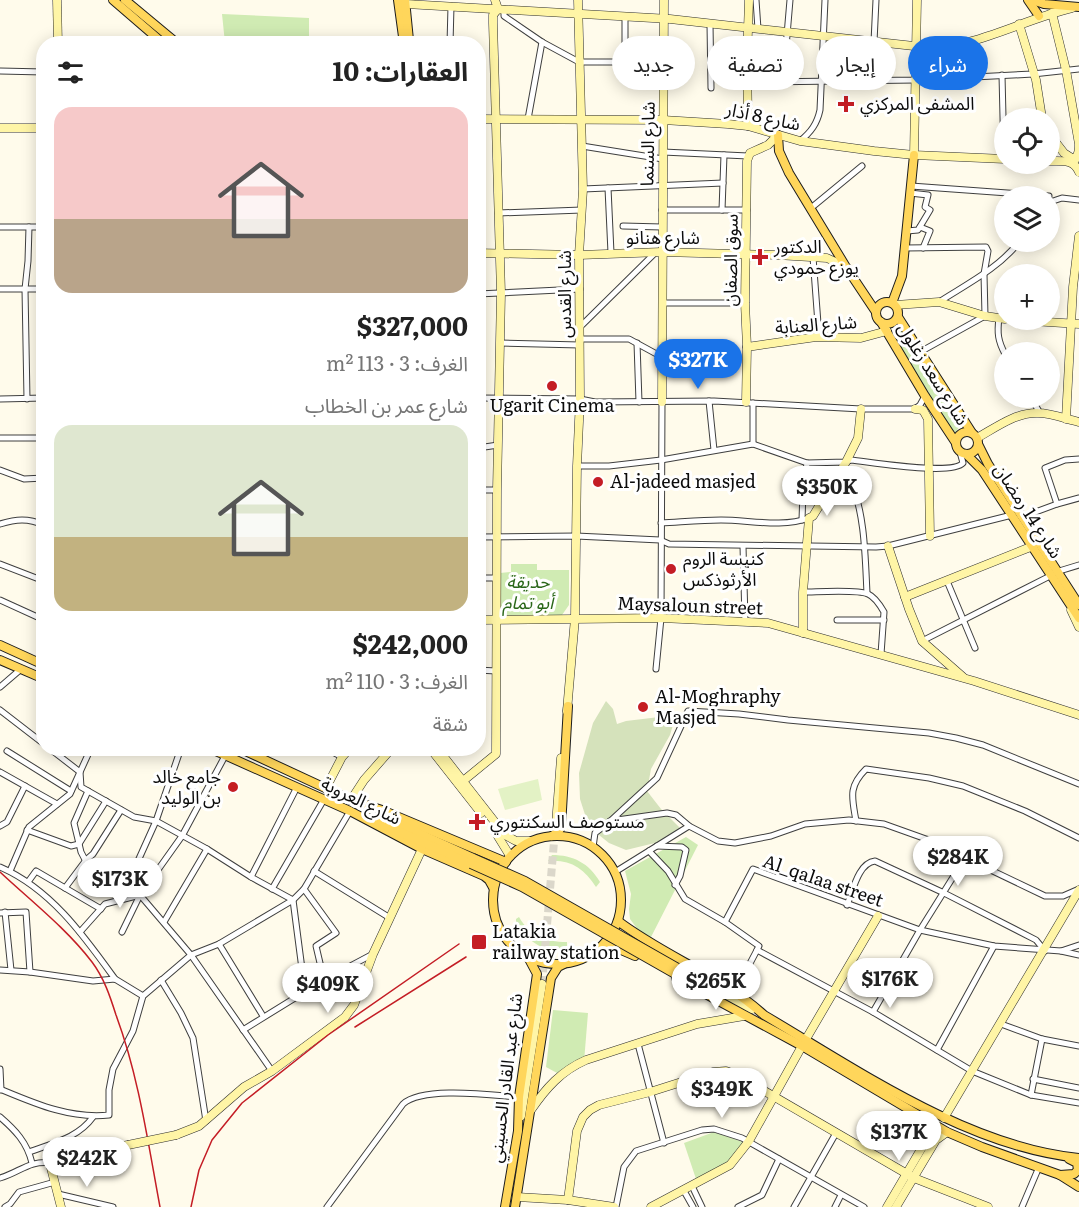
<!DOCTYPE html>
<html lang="ar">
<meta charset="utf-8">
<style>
:root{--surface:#fff;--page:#f2f2f2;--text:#222;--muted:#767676;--accent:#1a73e8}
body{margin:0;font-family:Literata,"Noto Sans Arabic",serif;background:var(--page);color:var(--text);direction:rtl;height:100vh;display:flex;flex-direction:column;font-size:22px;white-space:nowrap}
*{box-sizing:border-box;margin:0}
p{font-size:20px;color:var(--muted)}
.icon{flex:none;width:33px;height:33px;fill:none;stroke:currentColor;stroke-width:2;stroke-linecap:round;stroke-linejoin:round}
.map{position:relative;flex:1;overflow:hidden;direction:ltr}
.side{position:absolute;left:36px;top:36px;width:450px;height:720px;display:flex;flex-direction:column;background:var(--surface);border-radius:24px;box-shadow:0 3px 15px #0003;direction:rtl}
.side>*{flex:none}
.top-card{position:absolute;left:504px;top:36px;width:484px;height:54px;direction:rtl;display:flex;gap:12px}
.buttons{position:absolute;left:994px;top:108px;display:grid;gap:12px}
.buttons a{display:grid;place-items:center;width:66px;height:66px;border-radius:50%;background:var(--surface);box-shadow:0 3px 15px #0003;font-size:30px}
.price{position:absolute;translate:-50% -51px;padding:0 14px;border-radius:21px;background:#fff;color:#222;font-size:20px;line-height:39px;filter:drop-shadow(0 2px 3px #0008)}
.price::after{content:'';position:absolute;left:50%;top:36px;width:18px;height:14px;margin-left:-9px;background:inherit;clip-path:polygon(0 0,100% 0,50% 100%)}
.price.selected{background:var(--accent);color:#fff}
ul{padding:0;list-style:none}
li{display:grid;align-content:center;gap:12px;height:318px;padding:0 18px}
li span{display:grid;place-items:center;height:186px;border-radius:18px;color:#555}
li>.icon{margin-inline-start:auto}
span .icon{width:108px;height:108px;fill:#fffc;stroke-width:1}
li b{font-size:26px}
h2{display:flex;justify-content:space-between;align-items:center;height:72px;padding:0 18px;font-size:26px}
.chip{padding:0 21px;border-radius:27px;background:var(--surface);box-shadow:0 3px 15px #0003;font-size:21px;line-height:54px}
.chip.selected{background:var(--accent);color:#fff}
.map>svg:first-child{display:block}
</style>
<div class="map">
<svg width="1079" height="1207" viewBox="0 0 1079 1207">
<rect width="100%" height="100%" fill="#fffbeb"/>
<g fill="#d0ebb3">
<path d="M 222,14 L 309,18 L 309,43 L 225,43 Z"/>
<path d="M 901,328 L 959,420 L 959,427 L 956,432 L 948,431 L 892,337 L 894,330 Z"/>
<path d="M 511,564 L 537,564 L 537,570 L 569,570 L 569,605 L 562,615 L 507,616 L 500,610 L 500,573 L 511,572 Z"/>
<path d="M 686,837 L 698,845 L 651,937 L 639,931 L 630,919 L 629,909 L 631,894 L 625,871 Z"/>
<path d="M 552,855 C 573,855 589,863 600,882 L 596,887 C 584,868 570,859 548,861 Z"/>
<path d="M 519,917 C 530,936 545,942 567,942 L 567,946 C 549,958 525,939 516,924 L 516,919 Z"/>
<path d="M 553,1010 L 588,1013 L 584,1062 L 557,1073 L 546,1067 Z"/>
<path d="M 714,1132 L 743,1142 L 730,1161 L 696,1179 L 684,1143 Z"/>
</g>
<path fill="#d5e2bb" d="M 606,701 L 613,709 L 617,724 L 626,721 L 676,715 L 670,735 L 651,769 L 647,791 L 661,809 L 683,831 L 659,842 L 626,850 L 609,843 L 589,827 L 580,799 L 579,773 L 593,723 Z"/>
<path fill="#e3f2c5" d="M 538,779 L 542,800 L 505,810 L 498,789 Z"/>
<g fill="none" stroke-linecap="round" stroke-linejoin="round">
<path stroke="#dbd7ca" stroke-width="8" stroke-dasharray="8 4" stroke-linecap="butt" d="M 542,984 L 555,830"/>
<defs>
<g id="street">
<path d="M 756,0 L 758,29"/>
<path d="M 504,9 L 504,16 L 542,42 L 579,62 L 621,62 L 625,60 L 625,18"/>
<path d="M 710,24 L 711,88"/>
<path d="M 874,42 L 876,0"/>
<path d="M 450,44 L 451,6"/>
<path d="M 0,71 L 44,72"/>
<path d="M 1002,75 L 1004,159"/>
<path d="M 757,82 L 916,80 L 1033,74 L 1079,69"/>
<path d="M 783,82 L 790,0"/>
<path d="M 528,119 L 542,42"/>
<path d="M 800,141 C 811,132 817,124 820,110 L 825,0"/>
<path d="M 582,146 L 663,159"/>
<path d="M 663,152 L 748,156"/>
<path d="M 911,186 L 1049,196"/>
<path d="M 608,188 L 611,253"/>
<path d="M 583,189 L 723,183"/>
<path d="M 1050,202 L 1062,198 L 1079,200"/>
<path d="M 811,208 L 862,166"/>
<path d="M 662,210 L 747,210"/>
<path d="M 722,210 L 724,155"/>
<path d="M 498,213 L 582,210"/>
<path d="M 623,226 L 662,227"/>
<path d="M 0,227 L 44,227"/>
<path d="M 920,227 L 930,231 L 923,248"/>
<path d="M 907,231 L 918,230 L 930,210 L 925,207 L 928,195 L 910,193"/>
<path d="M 905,248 L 986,247 L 988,251 L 984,274 L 985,316 L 920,352"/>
<path d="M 813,257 L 819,337"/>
<path d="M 0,289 L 44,289"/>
<path d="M 478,294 L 580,289"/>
<path d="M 939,302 C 967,284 999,268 1019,242"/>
<path d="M 662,303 L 745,303"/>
<path d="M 999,318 C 997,333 998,341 1005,354"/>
<path d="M 580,327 L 655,253"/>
<path d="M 580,339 L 629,339 L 662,357"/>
<path d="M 500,343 L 580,345"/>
<path d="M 637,343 L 639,402"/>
<path d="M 478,398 L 580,399 L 595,402 L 714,401 L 861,409 L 915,409 L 920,405 L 925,396"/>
<path d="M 1031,398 L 1040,413"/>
<path d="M 0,399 L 44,398"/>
<path d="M 27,399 L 25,289 L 28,261 L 29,227"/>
<path d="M 709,401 L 714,450"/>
<path d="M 753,403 L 753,444"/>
<path d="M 0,438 L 44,438"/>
<path d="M 478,448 L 498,445"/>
<path d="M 577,466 L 609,466 L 661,460 L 753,444 L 807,463 L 846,462 L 851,460 C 871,462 952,476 963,463 L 960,452"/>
<path d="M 0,470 L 24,479 L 44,478"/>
<path d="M 851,480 C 865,517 865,554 867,593"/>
<path d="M 478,490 L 497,490"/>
<path d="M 1057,504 L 1045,468 L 1065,460 L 1079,459"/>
<path d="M 1022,517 L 1057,504 L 1079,498"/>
<path d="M 802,520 L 803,491 L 807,463"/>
<path d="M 661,523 C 681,522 701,520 721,520 C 749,520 782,528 809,518"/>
<path d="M 0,524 C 16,519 28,518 44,525"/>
<path d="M 478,537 L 576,536 L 660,540 L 669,544 L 876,547 L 888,546 L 1012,515"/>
<path d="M 743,546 L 745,620"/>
<path d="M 0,564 L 44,581"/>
<path d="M 1056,572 L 1079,565"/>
<path d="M 478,578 L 496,578"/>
<path d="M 947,581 L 975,648"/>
<path d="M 803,592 C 817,592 858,589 868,594 C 875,597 880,605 884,612 L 881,654"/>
<path d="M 0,600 L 44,620"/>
<path d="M 837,620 L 884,620"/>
<path d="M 922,641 L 1050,576"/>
<path d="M 656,669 L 661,618 L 662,402"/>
<path d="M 478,670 L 496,671"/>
<path d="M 0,687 L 21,669"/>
<path d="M 0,710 L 44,744"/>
<path d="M 49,748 L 80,772 L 81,787 L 134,817 L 156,821 L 207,849 L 251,877 L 293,900 L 305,992"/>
<path d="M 325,748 L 342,757"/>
<path d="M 7,751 L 71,791"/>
<path d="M 0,772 L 57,804"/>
<path d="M 88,791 L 74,823 L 81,852 L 92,873 L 110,889 L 129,897"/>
<path d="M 610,821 L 667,813 L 676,815 L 689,826"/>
<path d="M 856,821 C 852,797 848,787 866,769 L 929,778 L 963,786 L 1025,811 L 1079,838"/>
<path d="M 0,826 L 7,822 L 25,786"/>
<path d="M 27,830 L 71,846 L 79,844 L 106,801"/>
<path d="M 657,846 L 682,847 L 686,850 L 680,876 L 675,885"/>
<path d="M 593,847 L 595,833 L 607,824 L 657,778 L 688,711 L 739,714 L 788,720 L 929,733 L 956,738 L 983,745 L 1079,784"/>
<path d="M 649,851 L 668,871 L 685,899 L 725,922 L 759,946 L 757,950"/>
<path d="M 0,867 C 51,889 84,936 115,979"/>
<path d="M 10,871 L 29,827 L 70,794 L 91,748"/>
<path d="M 314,871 L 390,918"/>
<path d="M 133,872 L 156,821 L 181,748"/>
<path d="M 615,872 L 689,826 L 718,841 L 735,843 L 771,836 L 805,824 L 849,820 L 884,824 L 926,839 L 1045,896 L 1063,896 L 1079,889"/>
<path d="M 251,877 L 296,789"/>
<path d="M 28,882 L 36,871 L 101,909"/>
<path d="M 65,888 L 86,860 L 93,854 L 121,810"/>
<path d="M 272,889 L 323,801"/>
<path d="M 304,889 L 336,933 L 316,946 L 324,980"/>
<path d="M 847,905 C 853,891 858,863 875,861 L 944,893 L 1036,940 L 1045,951"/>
<path d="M 5,912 L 11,970"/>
<path d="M 0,913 L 26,912 L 30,972"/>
<path d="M 164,922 L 207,849"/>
<path d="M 725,922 L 753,869 L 920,930 L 994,946 L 1061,951 L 1079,945"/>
<path d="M 80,932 L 105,904 L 140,895 L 182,836 L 225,756"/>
<path d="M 122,932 L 140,895 L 191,955 L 272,1071"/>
<path d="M 219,944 L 263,1016"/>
<path d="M 1061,951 L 1079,955"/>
<path d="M 0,970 L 30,972 L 93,981 L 115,979 L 143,996"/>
<path d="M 161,980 L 181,1013 L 193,1038 L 206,1121"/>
<path d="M 735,992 L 757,950 L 873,1012 L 972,1071 L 1031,1095 L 1079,1103"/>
<path d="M 873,1012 L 920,930 L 965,858"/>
<path d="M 1001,1024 L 1042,1039 L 1079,1046"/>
<path d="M 243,1030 L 324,980 L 373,954"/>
<path d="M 638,1044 L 664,1143"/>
<path d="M 937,1050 L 994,946"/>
<path d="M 0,1069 L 1,1090"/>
<path d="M 1033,1079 L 1079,1088"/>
<path d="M 0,1089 C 36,1104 70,1119 109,1115 L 109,1090 L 113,1069 L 133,1031 L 143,996 L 191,955 L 219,944 L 293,900 L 304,889 L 350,811"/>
<path d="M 1031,1095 L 1042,1039"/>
<path d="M 0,1117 C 15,1130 27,1142 32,1163"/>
<path d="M 29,1152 C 53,1143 78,1138 93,1117"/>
<path d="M 0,1178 C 21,1172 28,1160 52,1163"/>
<path d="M 692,1186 L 702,1207"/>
<path d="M 684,1191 L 693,1207"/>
<path d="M 58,1194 L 113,1207"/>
<path d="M 5,1207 L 10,1204 L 19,1192 L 55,1182"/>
<path d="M 327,1207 L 403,1104 C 423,1086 491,1095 519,1097"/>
<path d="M 616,1207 L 624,1167 L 636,1151 L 702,1130 L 714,1129 L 742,1138 L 864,1207"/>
<path d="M 738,1207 L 762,1195 L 779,1159"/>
<path d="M 794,1207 L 836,1133"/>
<path d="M 835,1207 L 841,1195"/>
<path d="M 1022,1207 L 1039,1167"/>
</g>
<g id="secondary">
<path d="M 57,0 L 58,44"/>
<path d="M 406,4 L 670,19 L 932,48 C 981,45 1025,19 1072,8"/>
<path d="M 1052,13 L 1066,70 L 1079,144 C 1079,153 1078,159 1068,161"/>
<path d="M 1019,24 L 1036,80 L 1042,118"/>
<path d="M 478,119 L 663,120 L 728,124 L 748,126 L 800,141 L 874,151 L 914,155 L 1005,159"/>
<path d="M 748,126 L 747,59 L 749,0"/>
<path d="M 0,128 L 44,128"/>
<path d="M 1050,135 L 1064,153 L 1075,160"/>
<path d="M 914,155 L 917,0"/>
<path d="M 1050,161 C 1062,161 1074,159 1079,172"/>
<path d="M 478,253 L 579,255 L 662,252 L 777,255 L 827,258 L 846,267"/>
<path d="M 895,305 L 939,302 L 985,316 L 1005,319"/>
<path d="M 1015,320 L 1079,324"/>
<path d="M 747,347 L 816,337 L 861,338 L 887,331"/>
<path d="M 662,402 L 664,0"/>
<path d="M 746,402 L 747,347 L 745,303 L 747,161 L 750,153 L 768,145 L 778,135"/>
<path d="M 915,409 L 923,410 L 928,419 L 930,536"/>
<path d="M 1066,419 L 1073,287 L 1079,236"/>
<path d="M 977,438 C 995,428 1016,412 1038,413 C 1051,413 1066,419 1079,422"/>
<path d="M 888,546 L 909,609 L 922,641 L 963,677"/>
<path d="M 905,597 L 1033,546"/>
<path d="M 1071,610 L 1079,627"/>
<path d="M 478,620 L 661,618 L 768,623 L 974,681 L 1079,715"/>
<path d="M 803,633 L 803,592 L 809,518 L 813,516 L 846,462 L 858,438 L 861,409"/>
<path d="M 567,711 L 575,618 L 577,466 L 580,399 L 579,255 L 583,189 L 578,0"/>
<path d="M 430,748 L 481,813"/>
<path d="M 437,748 L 505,835 L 516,841 L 531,841"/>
<path d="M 463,781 L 496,754 L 497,490 L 501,293 L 493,23 L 493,15 L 498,9 L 495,0"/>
<path d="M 326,788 L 342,757 L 350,748"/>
<path d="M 351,800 L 364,780 L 392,748"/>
<path d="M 556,825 L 561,758"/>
<path d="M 494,830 L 510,856"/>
<path d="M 685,972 L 752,1009"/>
<path d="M 806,1039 L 878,916"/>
<path d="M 531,1110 C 546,1088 561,1071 586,1060 L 697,1024 L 744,1016"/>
<path d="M 521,1116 L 542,984"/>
<path d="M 944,1118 L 1079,890"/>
<path d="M 176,1135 L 199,1126 L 244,1087 L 272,1071 L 345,1017 L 354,1005 L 373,954 L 422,849"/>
<path d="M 517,1197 L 568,1200 L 614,1207"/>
<path d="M 568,1200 L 577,1131 L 583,1117 L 590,1110 L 599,1105 L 650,1092 L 713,1072 L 726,1071 L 737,1075 L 914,1178 L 988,1207"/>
<path d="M 61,1207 L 51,1168 L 53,1161 L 128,1145"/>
<path d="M 651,1207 L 730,1165 L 749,1141 L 802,1046"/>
<path d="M 887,1207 L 927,1139 L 931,1122"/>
<path d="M 896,1207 L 936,1140 L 947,1132"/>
</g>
<g id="primary">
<path d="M 113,0 L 164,44"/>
<path d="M 125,0 L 178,44"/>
<path d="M 398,0 L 404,44"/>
<path d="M 405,0 L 409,40"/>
<path d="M 1028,0 L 1039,16"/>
<path d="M 1032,0 L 1044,4 L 1079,7"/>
<path d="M 778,135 L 779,151 L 789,173 L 846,267 L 876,312"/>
<circle cx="887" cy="313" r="11"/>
<path d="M 892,303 L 902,276 L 914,155"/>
<path d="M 898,317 L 972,433"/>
<path d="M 881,322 L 925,396 L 956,443"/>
<circle cx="967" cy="443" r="11"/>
<path d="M 978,444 L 988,464 L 1079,605"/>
<path d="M 966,454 L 982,470 L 1079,618"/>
<path d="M 0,645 L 44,665"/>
<path d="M 0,660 L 44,679"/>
<path d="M 209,748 L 350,811 L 422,849 L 484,876 L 489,880 L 494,889"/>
<path d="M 239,748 L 351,800 L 382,810 L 506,862"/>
<path d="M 381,816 L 473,858"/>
<path d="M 367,817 L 471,864"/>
<circle cx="557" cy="900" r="64"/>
<path d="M 552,836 L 559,831 L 561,827 L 568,706"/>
<path d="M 618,921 C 664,956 721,976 764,1015 C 859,1071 968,1147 1079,1158"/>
<path d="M 605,943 L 635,956"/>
<path d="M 676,978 L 802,1046 L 947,1132 L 982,1147 L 1060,1175 L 1079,1187"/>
<path d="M 1060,1175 L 1074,1174 L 1078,1170 L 1077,1163 L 1069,1159"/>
<path d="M 505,1207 L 518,1131 L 519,1097 L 537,974 L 529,959"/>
<path d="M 515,1207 L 551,978 L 558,967 L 564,964"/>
</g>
</defs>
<use href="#street" stroke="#3f3f3f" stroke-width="7"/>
<use href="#secondary" stroke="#2e2e2e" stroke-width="9"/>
<use href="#primary" stroke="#1d1d1d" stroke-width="10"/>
<use href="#street" stroke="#fff" stroke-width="5"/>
<use href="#secondary" stroke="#fff5a6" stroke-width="8"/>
<use href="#primary" stroke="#ffd65b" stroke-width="8"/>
<g stroke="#c41d25" stroke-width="1.5">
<path d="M 0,872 C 31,901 66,928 92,962 C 104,978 110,996 116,1015 C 139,1077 148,1143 160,1207"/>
<path d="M 355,1027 L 466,957"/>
<path d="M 191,1207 L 199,1170 L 212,1140 L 242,1103 L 328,1035 L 459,944"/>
</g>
<defs>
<path id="secondary-bridge" d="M 128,1145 L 176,1135"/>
<g id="primary-bridge">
<path d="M 473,858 L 525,881 L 685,972"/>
<path d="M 471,864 L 522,887 L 682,978"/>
</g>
</defs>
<use href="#secondary-bridge" stroke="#2e2e2e" stroke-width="9" stroke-linecap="butt"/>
<use href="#primary-bridge" stroke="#1d1d1d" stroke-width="10" stroke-linecap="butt"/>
<use href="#secondary-bridge" stroke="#fff5a6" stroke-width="8"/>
<use href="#primary-bridge" stroke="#ffd65b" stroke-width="8"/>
</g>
<g fill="#c41d25" stroke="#fff" stroke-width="2">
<path d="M843 95h6v6h6v6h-6v6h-6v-6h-6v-6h6z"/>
<path d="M757 248h6v6h6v6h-6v6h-6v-6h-6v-6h6z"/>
<circle cx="552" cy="386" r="6"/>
<circle cx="598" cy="482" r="6"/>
<circle cx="671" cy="569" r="6"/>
<circle cx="643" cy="707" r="6"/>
<circle cx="233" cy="787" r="6"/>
<path d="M474 813h6v6h6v6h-6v6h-6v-6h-6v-6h6z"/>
<rect x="471" y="934" width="16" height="16" rx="3"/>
</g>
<g text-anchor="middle" stroke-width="6" stroke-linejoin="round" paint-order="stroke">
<g font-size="18" fill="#0c0c0c" stroke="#fff" text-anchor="start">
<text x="860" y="110">المشفى المركزي</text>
<text x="774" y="253">الدكتور<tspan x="774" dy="21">يوزع حمودي</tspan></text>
<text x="552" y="412" text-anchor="middle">Ugarit Cinema</text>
<text x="610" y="488">Al-jadeed masjed</text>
<text x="683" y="565">كنيسة الروم<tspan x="683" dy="21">الأرثوذكس</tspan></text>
<text x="655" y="703">Al-Moghraphy<tspan x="655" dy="21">Masjed</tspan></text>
<text x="221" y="783" text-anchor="end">جامع خالد<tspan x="221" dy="21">بن الوليد</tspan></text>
<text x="490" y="828">مستوصف السكنتوري</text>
<text x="492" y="938">Latakia<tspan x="492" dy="21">railway station</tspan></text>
</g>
<g font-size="18" fill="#0c0c0c" stroke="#fff">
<text transform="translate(763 117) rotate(12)" y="6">شارع 8 أذار</text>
<text transform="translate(648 144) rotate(-89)" y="6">شارع السنما</text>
<text x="663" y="244">شارع هنانو</text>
<text transform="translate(731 260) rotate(-89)" y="6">سوق الصفان</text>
<text transform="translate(565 294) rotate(-90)" y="6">شارع القدس</text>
<text transform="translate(816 325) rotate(-4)" y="6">شارع العنابة</text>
<text transform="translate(933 374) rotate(58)" y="6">شارع سعد زغلول</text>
<text transform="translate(1028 511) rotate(57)" y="6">شارع 14 رمضان</text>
<text transform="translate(690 606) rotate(2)" y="6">Maysaloun street</text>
<text transform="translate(361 801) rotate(26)" y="6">شارع العروبة</text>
<text transform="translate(823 881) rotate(19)" y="6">Al_qalaa street</text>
<text transform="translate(506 1078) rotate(-83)" y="6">شارع عبد القادر الحسيني</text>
</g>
<g font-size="18" font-style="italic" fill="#2a6719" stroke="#fff">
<text x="528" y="588">حديقة<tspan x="528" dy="21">أبو تمام</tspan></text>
</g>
</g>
</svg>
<div class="buttons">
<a><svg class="icon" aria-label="locate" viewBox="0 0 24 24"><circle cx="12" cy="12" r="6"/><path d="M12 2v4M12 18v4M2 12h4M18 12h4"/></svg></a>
<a><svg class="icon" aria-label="layers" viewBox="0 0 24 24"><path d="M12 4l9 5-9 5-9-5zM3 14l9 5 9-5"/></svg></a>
<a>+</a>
<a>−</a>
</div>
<b class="price selected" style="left:698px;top:390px">$327K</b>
<b class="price" style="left:827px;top:517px">$350K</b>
<b class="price" style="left:958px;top:887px">$284K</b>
<b class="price" style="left:120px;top:909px">$173K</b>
<b class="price" style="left:890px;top:1009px">$176K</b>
<b class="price" style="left:716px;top:1011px">$265K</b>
<b class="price" style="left:328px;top:1014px">$409K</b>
<b class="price" style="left:722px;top:1119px">$349K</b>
<b class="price" style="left:899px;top:1162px">$137K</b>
<b class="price" style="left:87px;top:1188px">$242K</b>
<div class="top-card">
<a class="chip selected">شراء</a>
<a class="chip">إيجار</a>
<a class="chip">تصفية</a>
<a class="chip">جديد</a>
</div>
<section class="side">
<h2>العقارات: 10<svg class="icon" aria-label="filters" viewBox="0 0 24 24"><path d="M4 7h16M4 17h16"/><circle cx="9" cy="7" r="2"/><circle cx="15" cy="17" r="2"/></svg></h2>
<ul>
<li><span style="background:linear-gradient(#f6c9c9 60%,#b9a48a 0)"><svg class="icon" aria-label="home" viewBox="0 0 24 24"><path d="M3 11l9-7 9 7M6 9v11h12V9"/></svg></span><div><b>$327,000</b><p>الغرف: 3 · 113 m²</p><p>شارع عمر بن الخطاب</p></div></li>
<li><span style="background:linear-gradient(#dfe7d0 60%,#c2b280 0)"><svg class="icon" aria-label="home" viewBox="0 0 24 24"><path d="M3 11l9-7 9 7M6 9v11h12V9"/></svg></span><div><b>$242,000</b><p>الغرف: 3 · 110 m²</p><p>شقة</p></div></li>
</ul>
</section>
</div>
